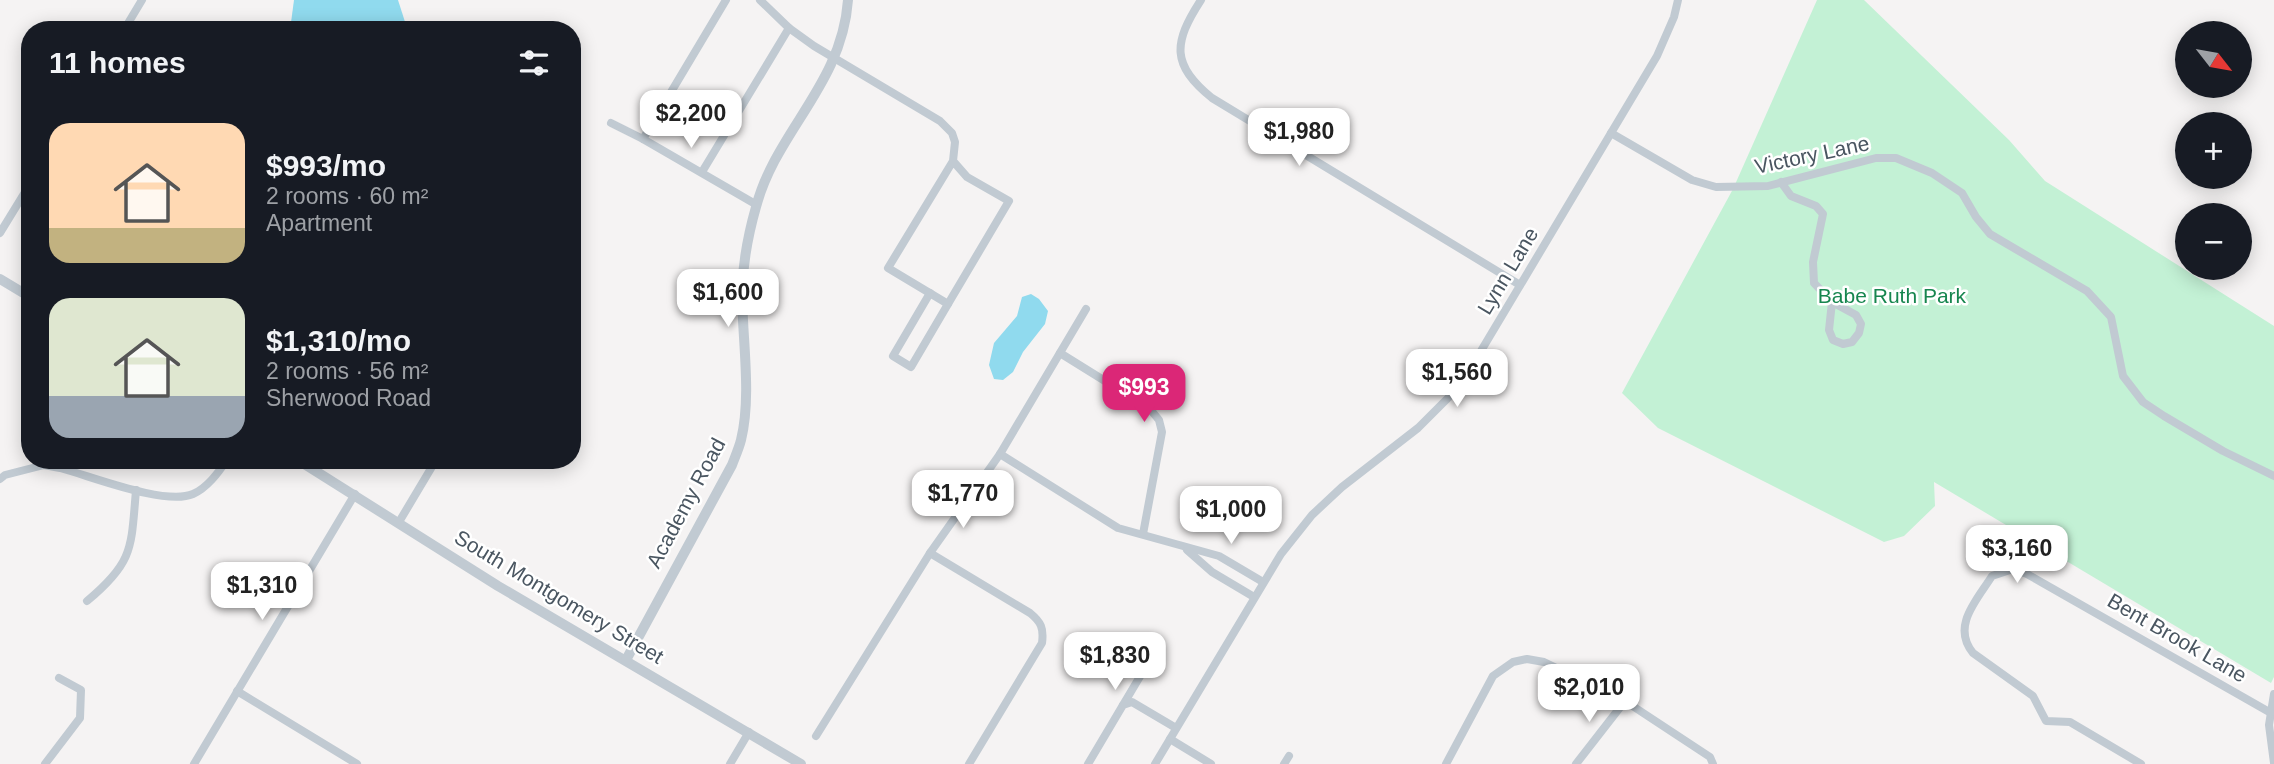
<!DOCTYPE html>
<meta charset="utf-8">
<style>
:root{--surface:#171b24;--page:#20242c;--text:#f1f3f6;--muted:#9ea1a6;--accent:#db2777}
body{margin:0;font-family:Arial,sans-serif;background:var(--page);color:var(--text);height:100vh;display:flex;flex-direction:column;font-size:26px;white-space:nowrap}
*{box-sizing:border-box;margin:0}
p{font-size:23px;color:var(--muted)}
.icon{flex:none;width:38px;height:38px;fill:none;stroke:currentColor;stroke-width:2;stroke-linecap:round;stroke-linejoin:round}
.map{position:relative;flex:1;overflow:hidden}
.details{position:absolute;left:21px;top:21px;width:560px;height:448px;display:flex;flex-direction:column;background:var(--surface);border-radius:28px;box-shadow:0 4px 18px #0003}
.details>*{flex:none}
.needle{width:46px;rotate:121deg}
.controls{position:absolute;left:2175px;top:21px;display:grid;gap:14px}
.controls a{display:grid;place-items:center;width:77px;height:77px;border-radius:50%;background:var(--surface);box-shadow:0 4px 18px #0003;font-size:35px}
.price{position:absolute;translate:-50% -60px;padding:0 16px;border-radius:14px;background:#fff;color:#222;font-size:23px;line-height:46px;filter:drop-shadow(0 2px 4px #0008)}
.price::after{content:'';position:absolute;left:50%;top:42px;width:21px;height:16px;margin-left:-10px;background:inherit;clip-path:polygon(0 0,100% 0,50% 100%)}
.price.on{background:var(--accent);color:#fff}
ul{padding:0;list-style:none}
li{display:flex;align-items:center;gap:21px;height:175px;padding:0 28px}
li span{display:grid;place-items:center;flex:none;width:196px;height:140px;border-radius:21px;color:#555}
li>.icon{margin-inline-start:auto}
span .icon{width:84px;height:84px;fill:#fffc;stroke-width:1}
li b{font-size:30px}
h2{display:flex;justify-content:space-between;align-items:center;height:84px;padding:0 28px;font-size:30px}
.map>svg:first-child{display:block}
</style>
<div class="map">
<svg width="2274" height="764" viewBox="0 0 2274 764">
<rect width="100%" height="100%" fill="#f5f3f3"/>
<path fill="#c3f1d5" d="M 1817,0 L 1864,0 L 2009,140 L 2045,181 L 2274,326 L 2274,677 L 2271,683 L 1934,482 L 1935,506 L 1904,536 L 1884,542 L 1658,428 L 1622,393 L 1733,189 Z"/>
<g fill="#90daee">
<path d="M 294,0 L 398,0 L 406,25 L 405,30 L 290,30 Z"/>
<path d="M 1031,294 L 1039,299 L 1048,311 L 1045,324 L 1023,352 L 1013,372 L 1003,380 L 994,379 L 989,365 L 994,343 L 1017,316 L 1022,297 Z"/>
</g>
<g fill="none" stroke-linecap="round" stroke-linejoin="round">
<g stroke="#c1cad2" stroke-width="8">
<path d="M 760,0 L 789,28 L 814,46 L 940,121 L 952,133 L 955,142 L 953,161 L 888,268 L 948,304 L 1009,201 L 967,177 L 953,161"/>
<path d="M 1201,0 C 1173,43 1171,65 1212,98 L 1520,285"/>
<path d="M 124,30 L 142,0"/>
<path d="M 611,123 L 643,139 L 757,205"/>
<path d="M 1611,133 L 1692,180 L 1716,187 L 1768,186 L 1876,158 L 1896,158 L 1932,173 L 1962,193 L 1976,217 L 1990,234 L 2087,291 L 2111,317 L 2123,376 L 2143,402 L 2164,416 L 2223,451 L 2274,476"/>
<path d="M 643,139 L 726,0"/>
<path d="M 702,172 L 789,28"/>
<path d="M 1781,182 L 1791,196 L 1816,206 L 1823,214 L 1813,262 L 1814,283 L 1832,302 L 1829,330 L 1833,340 L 1843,344 L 1852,342 L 1859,333 L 1861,324 L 1856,315 L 1832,302"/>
<path d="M 0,233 L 30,184"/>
<path d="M 930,293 L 893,356 L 911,367 L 948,304"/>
<path d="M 1060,353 L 1150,409 L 1159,420 L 1162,432 L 1143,534"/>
<path d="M 572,399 L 576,402"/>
<path d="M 1000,454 L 1118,528 L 1219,556 L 1263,582"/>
<path d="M 0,479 L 5,475 L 44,465 L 60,468 C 91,476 165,506 193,494 C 207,488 218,473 227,460"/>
<path d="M 399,522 L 436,460"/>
<path d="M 1187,550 L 1212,572 L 1254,597"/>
<path d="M 930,553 L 1030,613 C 1041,622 1044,628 1042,643 L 969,764"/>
<path d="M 87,601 C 134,562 131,548 136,490"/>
<path d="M 237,691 L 357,764"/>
<path d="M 2274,694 L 2269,725 L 2274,763"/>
<path d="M 1123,705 L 1148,663"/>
<path d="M 816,736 L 930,553 L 1000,454 L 1086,309"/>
<path d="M 1170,739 L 1211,764"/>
<path d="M 45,764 L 80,718 L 81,690 L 59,678"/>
<path d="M 194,764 L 355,494"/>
<path d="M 730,764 L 749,732"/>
<path d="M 1088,764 L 1123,705 L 1132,702 L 1176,728"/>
<path d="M 1155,764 L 1281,554 L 1312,515 L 1342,487 L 1418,428 L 1448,398 L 1472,366 L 1657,56 L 1674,17 L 1678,0"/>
<path d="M 1284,764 L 1289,756"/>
<path d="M 1446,764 L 1493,676 L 1513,662 L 1527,659 L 1544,662 L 1625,701 L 1710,757 L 1713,764"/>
<path d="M 1576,764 L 1625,701"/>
<path d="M 2141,764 L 2070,722 L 2046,721 L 2033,696 L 1973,653 C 1951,626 1977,600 1992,576 L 2013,569 L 2027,574 L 2271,713"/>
</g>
<g stroke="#c1cad2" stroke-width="10">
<path d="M 0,279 L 30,297"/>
<path d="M 298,460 L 498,586 L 801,764"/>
<path d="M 626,660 L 732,465 C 735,457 739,448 741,440 C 752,396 742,337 742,291 C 743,262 748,235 756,207 C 776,131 842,85 848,0"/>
</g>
</g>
<g text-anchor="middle" stroke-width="5" stroke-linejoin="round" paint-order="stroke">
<g font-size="21" fill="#4a5661" stroke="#fff">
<text transform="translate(1812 155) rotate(-12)" y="7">Victory Lane</text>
<text transform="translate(1508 271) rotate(-59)" y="7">Lynn Lane</text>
<text transform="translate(686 503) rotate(-62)" y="7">Academy Road</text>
<text transform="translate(559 597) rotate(31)" y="7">South Montgomery Street</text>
<text transform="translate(2177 638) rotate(30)" y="7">Bent Brook Lane</text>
</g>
<g font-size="21" fill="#17864f" stroke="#fff">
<text x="1892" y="303">Babe Ruth Park</text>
</g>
</g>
</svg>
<div class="controls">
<a><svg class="needle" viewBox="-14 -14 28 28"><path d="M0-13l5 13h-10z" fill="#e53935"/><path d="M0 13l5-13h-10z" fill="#9ea1a6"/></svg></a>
<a>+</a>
<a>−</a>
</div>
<b class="price" style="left:691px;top:150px">$2,200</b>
<b class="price" style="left:1299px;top:168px">$1,980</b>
<b class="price" style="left:728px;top:329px">$1,600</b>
<b class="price" style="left:1457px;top:409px">$1,560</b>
<b class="price on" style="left:1144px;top:424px">$993</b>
<b class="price" style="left:963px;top:530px">$1,770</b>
<b class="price" style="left:1231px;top:546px">$1,000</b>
<b class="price" style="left:2017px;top:585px">$3,160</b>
<b class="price" style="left:262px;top:622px">$1,310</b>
<b class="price" style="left:1115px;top:692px">$1,830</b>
<b class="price" style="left:1589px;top:724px">$2,010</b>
<section class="details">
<h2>11 homes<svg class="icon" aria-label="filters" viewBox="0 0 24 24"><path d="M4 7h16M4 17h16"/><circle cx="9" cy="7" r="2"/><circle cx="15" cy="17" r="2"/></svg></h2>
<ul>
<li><span style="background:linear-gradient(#ffd9b3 75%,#c2b280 0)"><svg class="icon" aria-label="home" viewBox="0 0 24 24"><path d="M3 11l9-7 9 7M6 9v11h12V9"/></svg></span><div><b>$993/mo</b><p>2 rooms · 60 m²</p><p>Apartment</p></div></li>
<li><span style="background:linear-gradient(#dfe7d0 70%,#9aa5b1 0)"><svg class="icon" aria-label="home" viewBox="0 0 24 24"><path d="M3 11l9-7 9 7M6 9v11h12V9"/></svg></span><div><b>$1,310/mo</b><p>2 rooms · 56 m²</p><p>Sherwood Road</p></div></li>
</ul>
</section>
</div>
